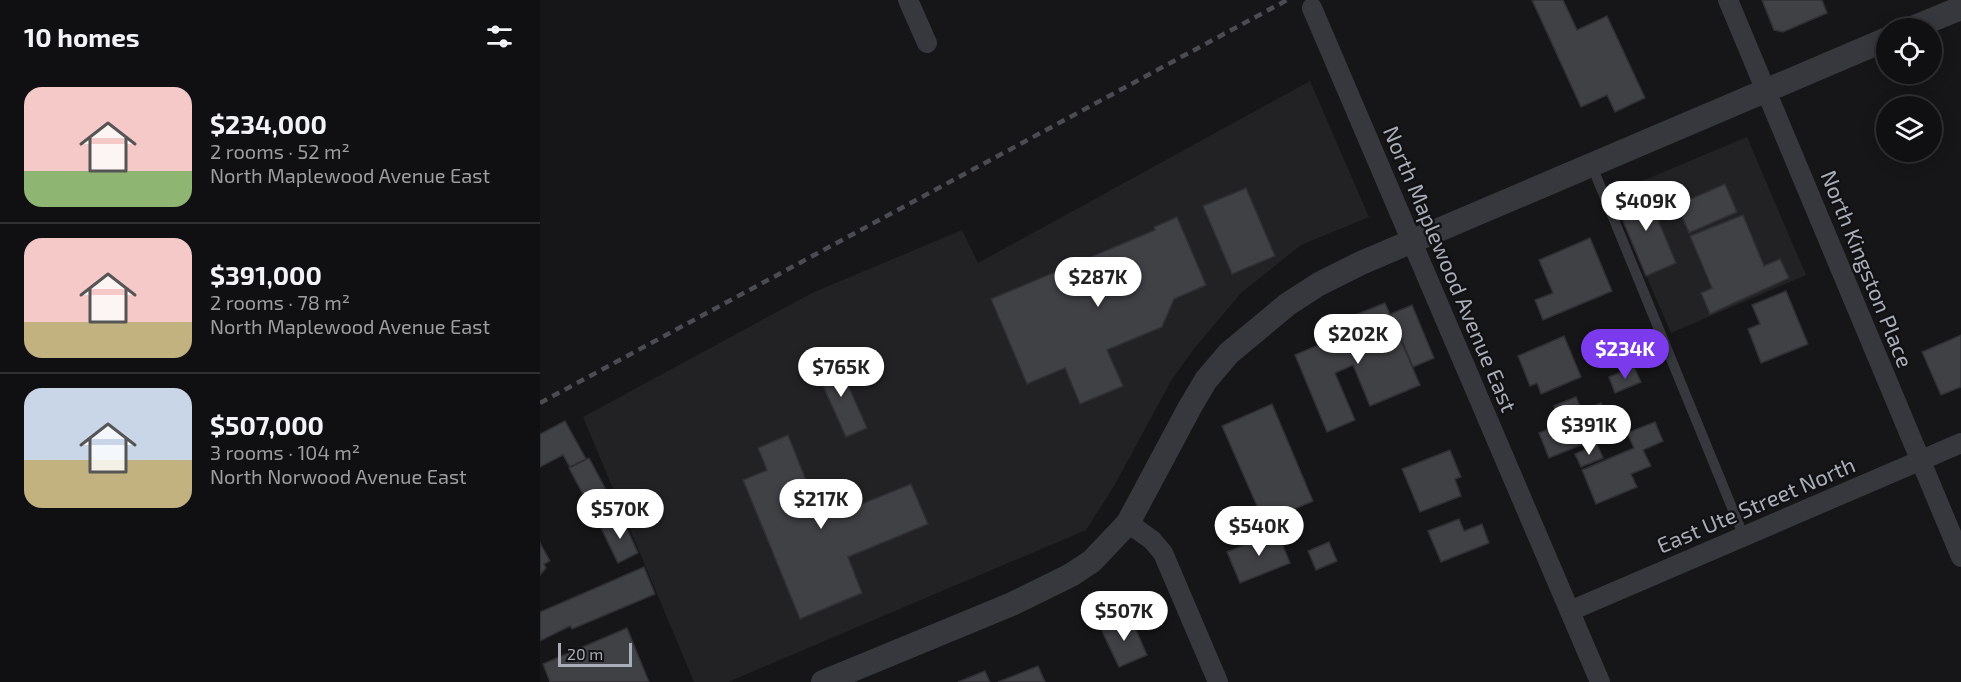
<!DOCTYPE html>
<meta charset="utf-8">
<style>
:root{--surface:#101012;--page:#19191b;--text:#f1f3f6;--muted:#9c9d9f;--line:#303032;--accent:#7c3aed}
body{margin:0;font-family:"Exo 2",sans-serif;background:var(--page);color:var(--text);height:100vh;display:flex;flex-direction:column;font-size:22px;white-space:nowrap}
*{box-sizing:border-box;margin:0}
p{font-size:20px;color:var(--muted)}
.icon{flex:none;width:33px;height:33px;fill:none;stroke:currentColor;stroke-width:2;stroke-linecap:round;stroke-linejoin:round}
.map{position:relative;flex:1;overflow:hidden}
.side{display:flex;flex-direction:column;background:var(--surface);width:540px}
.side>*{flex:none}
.fabs{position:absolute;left:1336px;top:18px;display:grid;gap:12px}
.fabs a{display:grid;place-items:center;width:66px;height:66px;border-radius:50%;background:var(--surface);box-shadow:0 3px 15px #0003,0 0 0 2px var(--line);font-size:30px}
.scale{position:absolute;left:18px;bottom:15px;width:74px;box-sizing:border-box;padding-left:6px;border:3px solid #a8adb8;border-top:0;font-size:16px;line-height:21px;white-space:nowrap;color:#a8adb8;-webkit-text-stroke:4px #111113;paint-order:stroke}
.price{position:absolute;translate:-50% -51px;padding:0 14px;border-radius:21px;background:#fff;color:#222;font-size:20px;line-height:39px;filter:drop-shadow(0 2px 3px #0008)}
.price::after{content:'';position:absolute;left:50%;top:36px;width:18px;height:14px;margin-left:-9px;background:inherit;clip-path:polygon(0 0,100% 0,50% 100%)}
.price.current{background:var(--accent);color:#fff}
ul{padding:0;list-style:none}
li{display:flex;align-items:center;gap:18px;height:150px;padding:0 24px}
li+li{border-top:2px solid var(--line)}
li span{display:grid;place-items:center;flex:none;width:168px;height:120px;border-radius:18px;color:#555}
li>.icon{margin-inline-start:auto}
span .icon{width:72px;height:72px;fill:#fffc;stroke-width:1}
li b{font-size:26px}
h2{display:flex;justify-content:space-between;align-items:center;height:72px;padding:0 24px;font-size:26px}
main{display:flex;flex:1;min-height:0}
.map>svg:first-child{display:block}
</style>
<main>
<section class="side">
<h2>10 homes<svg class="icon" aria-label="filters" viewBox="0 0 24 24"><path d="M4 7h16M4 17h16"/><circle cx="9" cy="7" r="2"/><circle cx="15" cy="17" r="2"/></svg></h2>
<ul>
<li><span style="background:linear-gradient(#f6c9c9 70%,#8fb573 0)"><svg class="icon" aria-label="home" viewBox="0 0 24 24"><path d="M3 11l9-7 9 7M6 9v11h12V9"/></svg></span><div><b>$234,000</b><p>2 rooms · 52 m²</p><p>North Maplewood Avenue East</p></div></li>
<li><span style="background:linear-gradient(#f6c9c9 70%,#c2b280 0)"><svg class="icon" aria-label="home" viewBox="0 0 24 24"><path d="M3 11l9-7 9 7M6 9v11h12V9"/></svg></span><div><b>$391,000</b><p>2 rooms · 78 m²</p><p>North Maplewood Avenue East</p></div></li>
<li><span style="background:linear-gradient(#c9d6e8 60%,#c2b280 0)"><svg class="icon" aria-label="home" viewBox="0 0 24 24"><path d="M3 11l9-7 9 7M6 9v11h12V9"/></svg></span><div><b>$507,000</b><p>3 rooms · 104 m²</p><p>North Norwood Avenue East</p></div></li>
</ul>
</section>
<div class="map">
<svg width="1421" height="682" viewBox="0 0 1421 682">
<rect width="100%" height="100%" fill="#161618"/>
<g fill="#222225">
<path d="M 770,81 L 829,217 L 761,245 L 701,293 L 653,350 L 631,381 L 574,486 L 546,530 L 188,682 L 154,682 L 43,417 L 272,293 L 422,230 L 438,263 Z"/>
<path d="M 1207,137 L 1266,275 L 1131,333 L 1071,194 Z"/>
</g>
<g fill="#404145" stroke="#303034" stroke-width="1.5">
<path d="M 992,0 L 1023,0 L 1037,30 L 1067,16 L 1105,98 L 1075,112 L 1067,95 L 1041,107 Z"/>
<path d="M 1222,0 L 1282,0 L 1287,13 L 1243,32 L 1234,30 Z"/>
<path d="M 1185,184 L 1197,212 L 1149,233 L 1137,205 Z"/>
<path d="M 706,188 L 735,256 L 692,274 L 663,206 Z"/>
<path d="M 1105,189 L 1136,263 L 1106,276 L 1075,202 Z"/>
<path d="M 1203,215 L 1224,266 L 1240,259 L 1249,278 L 1170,314 L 1161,293 L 1172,288 L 1150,236 Z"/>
<path d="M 637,217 L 666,285 L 634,299 L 622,327 L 567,350 L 583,386 L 540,404 L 525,368 L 487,384 L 451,299 L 615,230 L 614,227 Z"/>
<path d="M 1050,238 L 1072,291 L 1003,320 L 995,300 L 1013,293 L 999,260 Z"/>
<path d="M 1246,291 L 1268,344 L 1221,363 L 1208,329 L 1220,324 L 1212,305 Z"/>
<path d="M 845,303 L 880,385 L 830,406 L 813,365 L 795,373 L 815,420 L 787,432 L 755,355 L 783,343 L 780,336 L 813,323 L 810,317 Z"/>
<path d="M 872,305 L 894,358 L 873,367 L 851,314 Z"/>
<path d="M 1421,335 L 1421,387 L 1401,395 L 1382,352 Z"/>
<path d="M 1024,336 L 1041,377 L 1001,394 L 997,383 L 990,386 L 978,356 Z"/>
<path d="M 296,358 L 327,428 L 306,437 L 275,368 Z"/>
<path d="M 1094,367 L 1101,382 L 1075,393 L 1069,377 Z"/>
<path d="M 1036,397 L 1041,408 L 1019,416 L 1014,406 Z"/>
<path d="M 1061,403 L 1073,432 L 1009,458 L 999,433 L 1014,427 L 1013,423 Z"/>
<path d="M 732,404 L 773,501 L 724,522 L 682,426 Z"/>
<path d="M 25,421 L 46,459 L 30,467 L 23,455 L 0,467 L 0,434 Z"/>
<path d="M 1115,422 L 1123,441 L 1103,450 L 1111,466 L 1091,474 L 1097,487 L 1056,504 L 1042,470 L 1094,448 L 1087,433 Z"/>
<path d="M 248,435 L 282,520 L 371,484 L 388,524 L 308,557 L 322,593 L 260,619 L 203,480 L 227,470 L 218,448 Z"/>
<path d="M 1057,444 L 1063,458 L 1041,467 L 1035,454 Z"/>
<path d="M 910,450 L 921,477 L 915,479 L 921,496 L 880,512 L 862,469 Z"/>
<path d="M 49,458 L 81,518 L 61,528 L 29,468 Z"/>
<path d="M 82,518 L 98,553 L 78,563 L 61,528 Z"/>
<path d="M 919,519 L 924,531 L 942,524 L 949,543 L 901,562 L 888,531 Z"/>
<path d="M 737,531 L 750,563 L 700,583 L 687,552 Z"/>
<path d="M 789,542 L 797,561 L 776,570 L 768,551 Z"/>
<path d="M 0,543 L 10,561 L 4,564 L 6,568 L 0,575 Z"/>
<path d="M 104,567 L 115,594 L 32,629 L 30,626 L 0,641 L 0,612 Z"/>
<path d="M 590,616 L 607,655 L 579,667 L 561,629 Z"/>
<path d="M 87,628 L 109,682 L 10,682 L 3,664 Z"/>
<path d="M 498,666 L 505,682 L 458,682 Z"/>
<path d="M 445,671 L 450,682 L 418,682 Z"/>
</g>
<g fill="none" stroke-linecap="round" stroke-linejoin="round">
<path stroke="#37383d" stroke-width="10" d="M 1052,166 L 1204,537"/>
<g stroke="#37383d" stroke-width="20">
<path d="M 368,0 L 387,43"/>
<path d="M 1188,0 L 1421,557"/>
<path d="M 772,8 L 1060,682"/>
<path d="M 588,523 L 612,540 L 623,553 L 678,682"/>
<path d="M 1030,611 L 1421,443"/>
</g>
<g stroke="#37383d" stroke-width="24">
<path d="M 1372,28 L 1421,8"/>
<path d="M 283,682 L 472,604 L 531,575 L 552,561 L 588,523 L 650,407 L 666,380 L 689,353 L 748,304 L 779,284 L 821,263 L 1347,39"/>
</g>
<path stroke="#4a4c52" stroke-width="4.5" stroke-dasharray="8 6" stroke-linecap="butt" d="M 0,403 L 747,0"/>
</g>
<g text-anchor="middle" stroke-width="4.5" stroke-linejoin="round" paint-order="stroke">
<g font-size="22" fill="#a8adb8" stroke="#111113">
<text transform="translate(910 269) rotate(67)" y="8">North Maplewood Avenue East</text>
<text transform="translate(1327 269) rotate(68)" y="8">North Kingston Place</text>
<text transform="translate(1216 505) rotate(-23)" y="8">East Ute Street North</text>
</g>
</g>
</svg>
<div class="fabs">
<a><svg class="icon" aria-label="locate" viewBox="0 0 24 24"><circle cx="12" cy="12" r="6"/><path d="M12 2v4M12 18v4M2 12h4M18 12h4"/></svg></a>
<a><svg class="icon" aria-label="layers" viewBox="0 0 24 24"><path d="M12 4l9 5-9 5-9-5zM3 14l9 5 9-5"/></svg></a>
</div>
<div class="scale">20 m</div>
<b class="price" style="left:1106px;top:232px">$409K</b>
<b class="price" style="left:558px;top:308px">$287K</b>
<b class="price" style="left:818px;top:365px">$202K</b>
<b class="price current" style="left:1085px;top:380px">$234K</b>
<b class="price" style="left:301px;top:398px">$765K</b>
<b class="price" style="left:1049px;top:456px">$391K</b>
<b class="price" style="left:281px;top:530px">$217K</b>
<b class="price" style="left:80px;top:540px">$570K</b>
<b class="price" style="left:719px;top:557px">$540K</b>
<b class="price" style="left:584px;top:642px">$507K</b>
</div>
</main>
